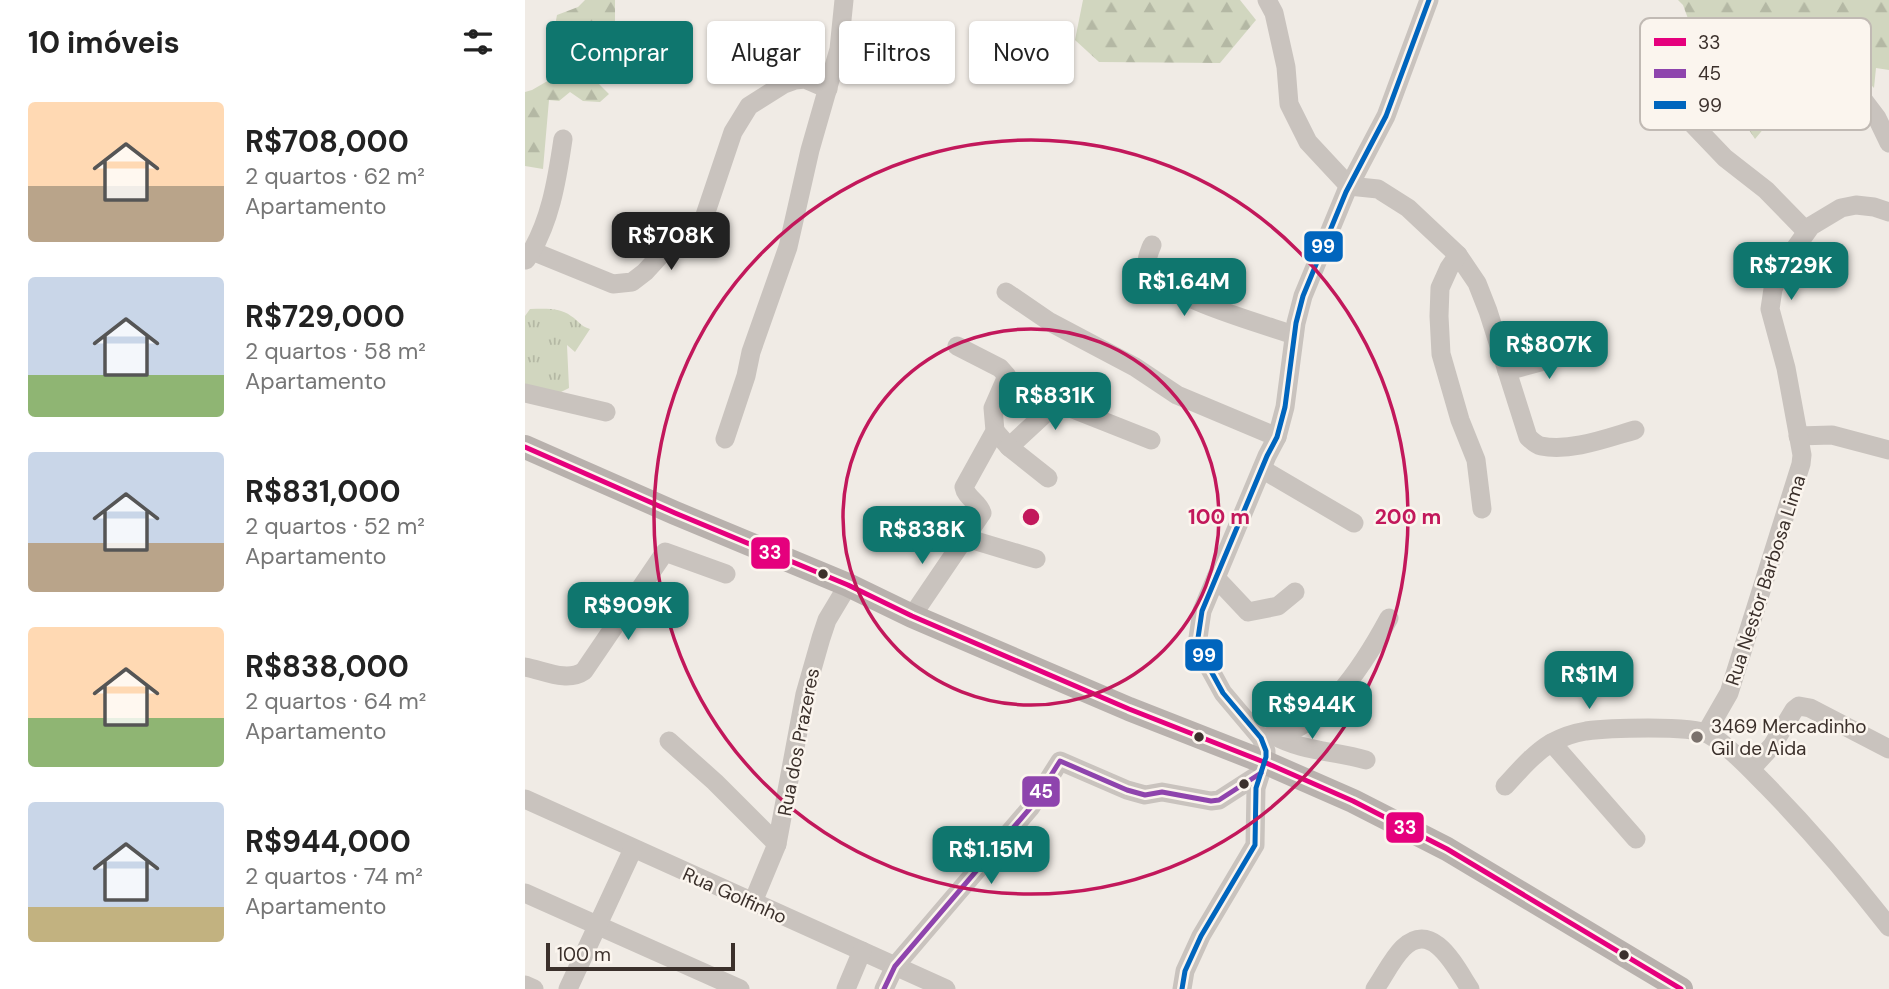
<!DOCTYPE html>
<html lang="pt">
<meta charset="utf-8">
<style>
:root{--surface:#fff;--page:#f2f2f2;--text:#222;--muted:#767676;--accent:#0f766e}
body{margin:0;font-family:"DM Sans",sans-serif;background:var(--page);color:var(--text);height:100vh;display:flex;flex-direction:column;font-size:26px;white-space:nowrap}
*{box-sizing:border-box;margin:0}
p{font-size:23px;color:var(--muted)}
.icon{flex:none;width:38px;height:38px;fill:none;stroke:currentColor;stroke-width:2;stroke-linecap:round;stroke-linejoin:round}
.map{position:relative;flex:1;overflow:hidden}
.sheet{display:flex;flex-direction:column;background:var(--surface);width:525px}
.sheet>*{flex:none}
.hud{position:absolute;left:21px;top:21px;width:665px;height:63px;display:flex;gap:14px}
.scale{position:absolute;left:21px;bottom:18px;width:189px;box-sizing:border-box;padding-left:7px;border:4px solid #3b302b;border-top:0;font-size:19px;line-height:24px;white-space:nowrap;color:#3b302b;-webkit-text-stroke:5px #fbf5ee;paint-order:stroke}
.price{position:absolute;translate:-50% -60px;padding:0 16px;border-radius:14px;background:var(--accent);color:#fff;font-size:23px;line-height:46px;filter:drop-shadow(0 2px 4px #0008)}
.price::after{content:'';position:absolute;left:50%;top:42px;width:21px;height:16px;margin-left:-10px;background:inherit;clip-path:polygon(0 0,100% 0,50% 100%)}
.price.on{background:#222;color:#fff}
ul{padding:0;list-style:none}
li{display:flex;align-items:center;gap:21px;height:175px;padding:0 28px}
li span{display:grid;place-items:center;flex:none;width:196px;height:140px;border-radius:7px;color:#555}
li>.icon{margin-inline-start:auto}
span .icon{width:84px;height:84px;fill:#fffc;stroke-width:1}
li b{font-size:30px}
h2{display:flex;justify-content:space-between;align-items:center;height:84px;padding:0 28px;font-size:30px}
.pill{padding:0 24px;border-radius:7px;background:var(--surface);box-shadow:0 2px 5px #0004;font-size:24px;line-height:63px}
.pill.on{background:var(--accent);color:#fff}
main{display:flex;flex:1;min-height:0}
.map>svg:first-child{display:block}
</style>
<main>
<section class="sheet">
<h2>10 imóveis<svg class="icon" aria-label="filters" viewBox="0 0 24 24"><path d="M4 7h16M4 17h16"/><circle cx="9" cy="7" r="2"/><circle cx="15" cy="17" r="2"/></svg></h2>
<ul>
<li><span style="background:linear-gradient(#ffd9b3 60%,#b9a48a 0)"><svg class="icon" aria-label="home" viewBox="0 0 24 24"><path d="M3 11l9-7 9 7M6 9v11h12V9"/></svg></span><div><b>R$708,000</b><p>2 quartos · 62 m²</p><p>Apartamento</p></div></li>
<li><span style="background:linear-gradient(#c9d6e8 70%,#8fb573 0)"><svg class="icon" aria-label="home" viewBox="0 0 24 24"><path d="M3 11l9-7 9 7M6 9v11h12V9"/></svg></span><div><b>R$729,000</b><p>2 quartos · 58 m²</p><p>Apartamento</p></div></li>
<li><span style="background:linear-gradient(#c9d6e8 65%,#b9a48a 0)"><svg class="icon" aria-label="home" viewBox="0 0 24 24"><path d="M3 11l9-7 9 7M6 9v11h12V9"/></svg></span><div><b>R$831,000</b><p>2 quartos · 52 m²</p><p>Apartamento</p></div></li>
<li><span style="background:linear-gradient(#ffd9b3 65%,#8fb573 0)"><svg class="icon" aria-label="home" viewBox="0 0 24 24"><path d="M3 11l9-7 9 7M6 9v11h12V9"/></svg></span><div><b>R$838,000</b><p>2 quartos · 64 m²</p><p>Apartamento</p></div></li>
<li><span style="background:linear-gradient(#c9d6e8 75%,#c2b280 0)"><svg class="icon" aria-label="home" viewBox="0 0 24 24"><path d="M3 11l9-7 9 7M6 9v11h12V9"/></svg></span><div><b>R$944,000</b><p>2 quartos · 74 m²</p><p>Apartamento</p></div></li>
</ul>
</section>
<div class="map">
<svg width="1364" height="989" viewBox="0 0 1364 989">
<defs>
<pattern id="grass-tufts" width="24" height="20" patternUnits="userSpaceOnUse" patternTransform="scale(1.75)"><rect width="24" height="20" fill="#d1d6bf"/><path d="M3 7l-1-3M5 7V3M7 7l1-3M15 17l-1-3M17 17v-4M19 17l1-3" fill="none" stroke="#b4b8a4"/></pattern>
<pattern id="forest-firs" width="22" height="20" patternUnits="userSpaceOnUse" patternTransform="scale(1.75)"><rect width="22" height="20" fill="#d1d6bf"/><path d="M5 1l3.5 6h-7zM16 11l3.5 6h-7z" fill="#b4b8a4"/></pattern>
</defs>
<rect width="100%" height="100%" fill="#f0ebe5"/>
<path fill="url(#grass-tufts)" d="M 5,309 C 19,309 34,307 46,316 C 54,321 55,326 65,329 L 50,352 L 42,345 L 44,388 L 34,393 L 0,385 L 0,316 Z"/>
<g fill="url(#forest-firs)">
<path d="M 60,0 L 90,0 L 90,23 L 65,29 L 60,59 L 73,69 L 74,84 L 84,94 L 75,102 L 58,101 L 45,92 L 34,101 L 24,100 L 18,169 L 0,166 L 0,92 L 7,90 L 26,79 L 31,66 L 27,41 L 32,15 L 53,7 Z"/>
<path d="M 558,0 L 715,0 L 731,20 L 695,63 L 574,62 L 550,40 Z"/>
<path d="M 1153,0 L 1364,0 L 1364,70 L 1351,68 L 1349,88 L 1319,57 L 1285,90 L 1265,97 L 1230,139 L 1179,62 L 1158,5 Z"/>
</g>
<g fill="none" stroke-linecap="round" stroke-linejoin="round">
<g stroke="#c9c3be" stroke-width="19">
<path d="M 742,0 L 749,13 L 761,67 L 764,104 L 783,142 L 824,186 L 853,189 L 883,208 L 933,255 L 952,283 L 963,311 L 1003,437 C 1007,441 1011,445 1016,446 C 1046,452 1082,438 1110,430"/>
<path d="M 1321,77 L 1352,118 L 1364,143"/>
<path d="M 1156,112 L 1200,158 L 1241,190 L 1281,231"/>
<path d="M 627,245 C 624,253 619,262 625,271 C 642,298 737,324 769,335"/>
<path d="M 7,251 L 88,284 L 107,282 L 120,272 L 142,248 L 179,218 L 208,132 L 224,106 L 259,84 L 270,80 L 280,79 L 303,89"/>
<path d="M 933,255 L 924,268 L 915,288 L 914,316 L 916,354 L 935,420 L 951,460 L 957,509"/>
<path d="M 1,260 C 25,225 32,180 38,139"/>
<path d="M 481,292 L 525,322 L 610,367 L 652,395 L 752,437"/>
<path d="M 982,371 L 1056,351"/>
<path d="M 0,393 L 81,412"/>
<path d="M 470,431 L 484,447 L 524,410 L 535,404 L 626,440"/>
<path d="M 1273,436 L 1307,435 L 1364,450"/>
<path d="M 200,439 L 221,376 L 226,352 L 263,247 L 285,150 L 314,49 L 319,0"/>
<path d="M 484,447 L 523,478"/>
<path d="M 737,469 L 829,523"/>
<path d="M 441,538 L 511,559"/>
<path d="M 691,578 L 723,612 L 753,606 L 770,592"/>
<path d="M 387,616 L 457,513 C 454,502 441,498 439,487 L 470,431 L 468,408 L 482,376 L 475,368 L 432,346"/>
<path d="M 0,667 C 18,670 42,683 59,671 L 140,552 L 201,574"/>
<path d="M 1181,733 L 1204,693 L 1276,464 L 1277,455 L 1261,368 L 1245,309 L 1248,289 L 1261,261 L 1286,226 L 1316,208 L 1331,205 L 1349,207 L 1364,212"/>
<path d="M 748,735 C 775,751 811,751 841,760"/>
<path d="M 736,738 C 744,736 754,735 763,732 C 807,716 843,657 864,618"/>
<path d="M 144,741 L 190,782 L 252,844"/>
<path d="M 1027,743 L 1111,839"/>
<path d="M 1226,769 L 1247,746 L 1269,710 L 1274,706 L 1285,708 L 1364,749"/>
<path d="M 980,786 C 994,771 1008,754 1026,743 C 1037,737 1049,733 1061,731 C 1082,728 1166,725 1183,734 C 1203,745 1226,770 1243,787 C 1286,831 1326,878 1364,927"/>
<path d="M 0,799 L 421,989"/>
<path d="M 0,893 L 215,989"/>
<path d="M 228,902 L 252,844 L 280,694 L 296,638 L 302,620 L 323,585"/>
<path d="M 0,985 L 9,989"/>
<path d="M 43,989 L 108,849"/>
<path d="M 321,989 L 337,951"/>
<path d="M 359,989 L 370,966 L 506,807 L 535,761 L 602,790 L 620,795 L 637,792 L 686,801 L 694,800 L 736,773"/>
<path d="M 657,989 L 660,971 L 676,936 L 730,845 L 731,788 L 741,757 L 741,751 L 736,738 L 698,693 L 681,662 L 673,638 L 677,611 L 742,456 L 752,437 L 760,407 L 771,323 L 778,296 L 821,192 L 861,116 L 904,0"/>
<path d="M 850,989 C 859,976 867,959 878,948 C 908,919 931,968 945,989"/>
</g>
<path stroke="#b8b1ad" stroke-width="24" d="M 0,447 L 150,513 L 323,585 L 387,616 L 604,709 L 739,762 L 828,801 L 922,849 L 1156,989"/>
<defs>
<path id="bus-1" d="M 0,447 L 150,513 L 323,585 L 387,616 L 604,709 L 739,762 L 828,801 L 922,849 L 1156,989"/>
<path id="bus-2" d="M 359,989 L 370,966 L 506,807 L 535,761 L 602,790 L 620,795 L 637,792 L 686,801 L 694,800 L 736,773"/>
<path id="bus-3" d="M 657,989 L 660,971 L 676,936 L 730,845 L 731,788 L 741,757 L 741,751 L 736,738 L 698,693 L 681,662 L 673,638 L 677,611 L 742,456 L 752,437 L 760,407 L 771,323 L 778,296 L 821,192 L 861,116 L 904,0"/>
</defs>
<use href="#bus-1" stroke="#fbf5ee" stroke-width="10"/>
<use href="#bus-2" stroke="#fbf5ee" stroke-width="10"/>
<use href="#bus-3" stroke="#fbf5ee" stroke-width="10"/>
<use href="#bus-1" stroke="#e5007d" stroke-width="5"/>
<use href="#bus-2" stroke="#8e44ad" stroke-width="5"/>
<use href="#bus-3" stroke="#0065bd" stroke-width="5"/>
</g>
<g fill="none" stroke="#c2185b" stroke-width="3.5">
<circle cx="506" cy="517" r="188"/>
<circle cx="506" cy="517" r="377"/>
</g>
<g fill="#3b302b" stroke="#fbf5ee" stroke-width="2.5">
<circle cx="298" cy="574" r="6"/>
<circle cx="674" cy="737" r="6"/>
<circle cx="719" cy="784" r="6"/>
<circle cx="1099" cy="955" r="6"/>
</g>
<circle fill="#7a716c" stroke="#fbf5ee" stroke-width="2.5" cx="1172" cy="737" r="7"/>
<g text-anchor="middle" stroke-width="5" stroke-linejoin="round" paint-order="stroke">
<g font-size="19" fill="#3b302b" stroke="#fbf5ee">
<text transform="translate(1240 580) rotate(-72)" y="7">Rua Nestor Barbosa Lima</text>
<text transform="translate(273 742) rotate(-79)" y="7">Rua dos Prazeres</text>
<text transform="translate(210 895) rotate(24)" y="7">Rua Golfinho</text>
</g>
<g font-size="19" fill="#3b302b" stroke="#fbf5ee" text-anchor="start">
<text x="1186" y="733">3469 Mercadinho<tspan x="1186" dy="22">Gil de Aida</tspan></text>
</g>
</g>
<rect x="1115" y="18" width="231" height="112" rx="10" fill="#fbf5ee" stroke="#c1bab4" stroke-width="2"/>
<rect x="1129" y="38" width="32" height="8" fill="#e5007d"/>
<rect x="1129" y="69" width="32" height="9" fill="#8e44ad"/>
<rect x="1129" y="101" width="32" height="8" fill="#0065bd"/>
<g font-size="19" fill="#3b302b">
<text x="1173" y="49">33</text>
<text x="1173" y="80">45</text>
<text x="1173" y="112">99</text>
</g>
<circle cx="506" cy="517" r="10" fill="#c2185b" stroke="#fbf5ee" stroke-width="3.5"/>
<g font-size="21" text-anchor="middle" font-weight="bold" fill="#c2185b" stroke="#fbf5ee" stroke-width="5" stroke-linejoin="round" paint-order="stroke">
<text x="694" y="524">100 m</text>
<text x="883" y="524">200 m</text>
</g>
<g stroke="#fbf5ee" stroke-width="2.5">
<rect x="778" y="230" width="41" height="33" rx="7" fill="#0065bd"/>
<rect x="225" y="536" width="41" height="34" rx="7" fill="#e5007d"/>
<rect x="659" y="638" width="40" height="34" rx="7" fill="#0065bd"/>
<rect x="496" y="775" width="40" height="33" rx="7" fill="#8e44ad"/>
<rect x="860" y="811" width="40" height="33" rx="7" fill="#e5007d"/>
</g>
<g font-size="19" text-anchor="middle" font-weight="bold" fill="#fff">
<text x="798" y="253">99</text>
<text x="245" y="559">33</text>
<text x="679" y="662">99</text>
<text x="516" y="798">45</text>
<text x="880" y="834">33</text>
</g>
</svg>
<div class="scale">100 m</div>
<b class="price on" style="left:146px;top:272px">R$708K</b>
<b class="price" style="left:1266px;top:302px">R$729K</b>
<b class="price" style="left:659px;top:318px">R$1.64M</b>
<b class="price" style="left:1024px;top:381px">R$807K</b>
<b class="price" style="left:530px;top:432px">R$831K</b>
<b class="price" style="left:397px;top:566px">R$838K</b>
<b class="price" style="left:103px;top:642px">R$909K</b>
<b class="price" style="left:1064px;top:711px">R$1M</b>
<b class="price" style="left:787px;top:741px">R$944K</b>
<b class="price" style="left:466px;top:886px">R$1.15M</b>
<div class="hud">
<a class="pill on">Comprar</a>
<a class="pill">Alugar</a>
<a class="pill">Filtros</a>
<a class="pill">Novo</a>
</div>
</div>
</main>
